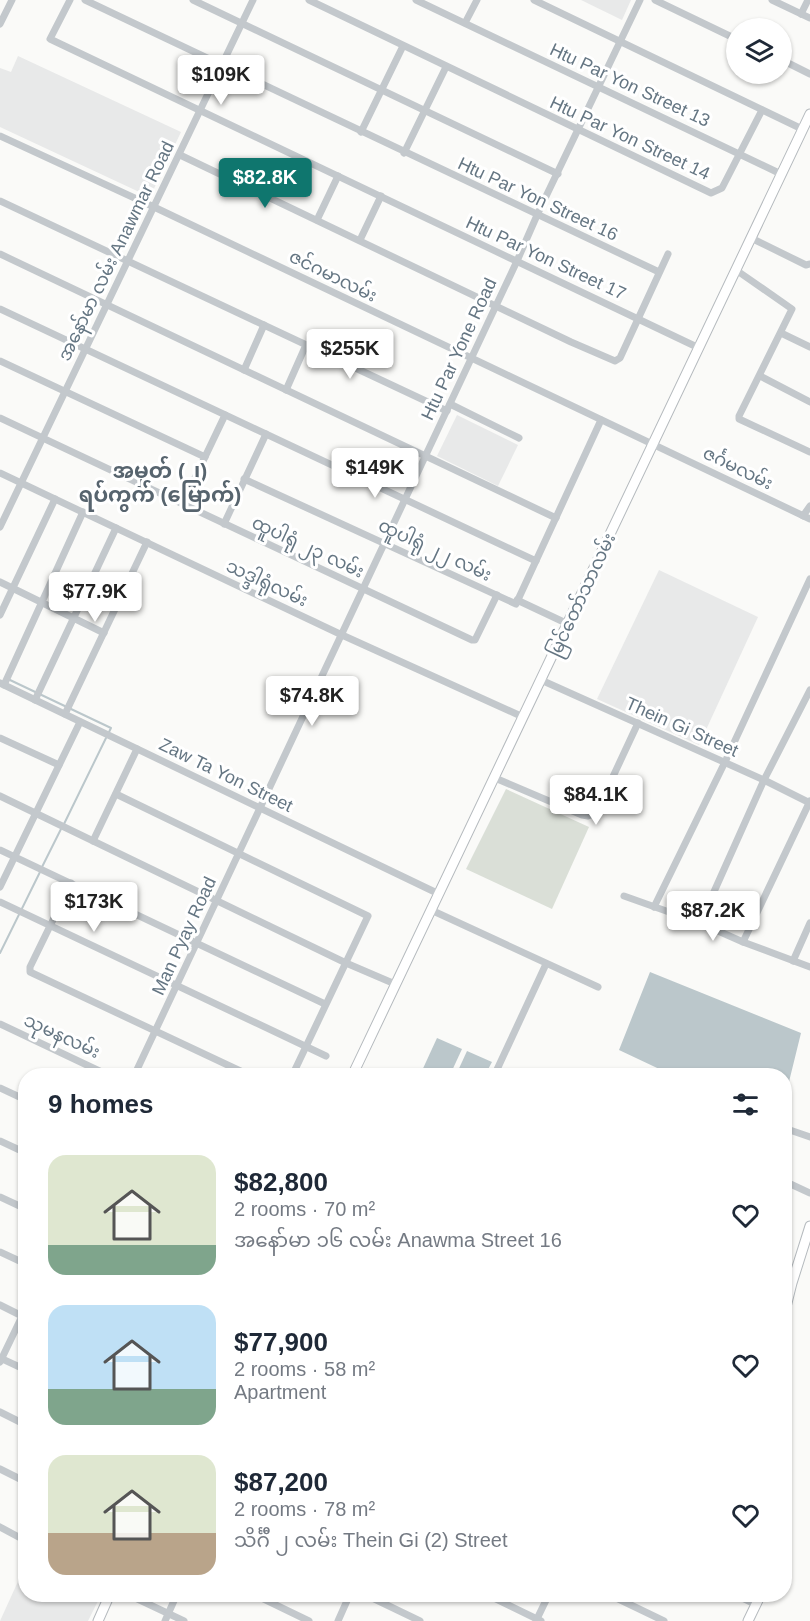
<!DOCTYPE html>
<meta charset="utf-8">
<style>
:root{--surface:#fff;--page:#f6f6f7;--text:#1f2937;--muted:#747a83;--accent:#0f766e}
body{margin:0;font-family:Helvetica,"Noto Sans Myanmar",sans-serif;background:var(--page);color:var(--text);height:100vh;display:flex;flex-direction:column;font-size:22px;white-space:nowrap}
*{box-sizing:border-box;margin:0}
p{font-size:20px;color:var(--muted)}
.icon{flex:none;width:33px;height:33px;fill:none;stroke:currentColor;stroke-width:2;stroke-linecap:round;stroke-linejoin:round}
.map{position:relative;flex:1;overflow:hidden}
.details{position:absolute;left:18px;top:1068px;width:774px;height:534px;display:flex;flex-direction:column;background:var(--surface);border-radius:24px;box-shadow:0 2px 4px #0004}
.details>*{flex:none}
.buttons{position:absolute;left:726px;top:18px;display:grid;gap:12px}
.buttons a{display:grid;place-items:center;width:66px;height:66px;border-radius:50%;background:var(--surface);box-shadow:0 2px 4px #0004;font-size:30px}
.price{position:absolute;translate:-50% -51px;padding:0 14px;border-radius:6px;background:#fff;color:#222;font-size:20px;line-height:39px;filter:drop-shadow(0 2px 3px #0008)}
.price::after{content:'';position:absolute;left:50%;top:36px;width:18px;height:14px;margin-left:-9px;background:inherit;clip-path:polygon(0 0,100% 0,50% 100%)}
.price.active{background:var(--accent);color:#fff}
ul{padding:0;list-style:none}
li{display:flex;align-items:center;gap:18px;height:150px;padding:0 30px}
li span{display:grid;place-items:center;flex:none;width:168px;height:120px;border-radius:18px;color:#555}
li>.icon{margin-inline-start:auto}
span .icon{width:72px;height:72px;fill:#fffc;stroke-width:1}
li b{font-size:26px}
h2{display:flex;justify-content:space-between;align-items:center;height:72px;padding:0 30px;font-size:26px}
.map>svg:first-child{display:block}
</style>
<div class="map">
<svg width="810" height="1621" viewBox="0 0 810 1621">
<rect width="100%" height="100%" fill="#fafaf8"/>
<g fill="#e8e9e9">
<path d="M 581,0 L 631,0 L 622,20 Z"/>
<path d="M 18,56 L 181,132 L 150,197 L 0,127 L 0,68 L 11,72 Z"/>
<path d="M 457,415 L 518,445 L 498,486 L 437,456 Z"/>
<path d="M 659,570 L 758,617 L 699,745 L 597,699 Z"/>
<path d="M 25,1566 L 26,1594 L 101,1595 L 88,1621 L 0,1621 Z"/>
</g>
<path fill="#dadfd7" d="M 506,789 L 589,827 L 552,909 L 466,869 Z"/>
<g fill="#bbc7cb">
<path d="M 650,972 L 801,1033 L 785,1098 L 784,1076 L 672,1075 L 619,1050 Z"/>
<path d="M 437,1038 L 462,1049 L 450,1075 L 420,1075 Z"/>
<path d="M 467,1051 L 492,1062 L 485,1075 L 456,1075 Z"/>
</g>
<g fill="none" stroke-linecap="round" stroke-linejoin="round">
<g stroke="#bbc7cb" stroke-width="2">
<path d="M 10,680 L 111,728 L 109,732"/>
<path d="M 64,824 L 106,738"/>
<path d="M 42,867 L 61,829"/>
<path d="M 0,953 L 40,872"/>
</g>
<defs>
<g id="major">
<path d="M 352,1076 L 810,114"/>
<path d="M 784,1315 L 792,1283 L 810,1226"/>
<path d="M 98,1621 L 110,1594"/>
<path d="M 748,1621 L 761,1594"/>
</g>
</defs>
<use href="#major" stroke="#b5babe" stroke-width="11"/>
<g stroke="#c3c8cc" stroke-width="7">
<path d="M 70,0 L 50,39 L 699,348"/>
<path d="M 85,0 L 659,272"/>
<path d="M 193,0 L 558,174"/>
<path d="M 309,0 L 711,193 L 722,188 L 762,110"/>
<path d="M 416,0 L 781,174"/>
<path d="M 534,0 L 802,129"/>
<path d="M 655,0 L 736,39"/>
<path d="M 772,0 L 810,18"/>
<path d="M 801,14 L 808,0"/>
<path d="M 465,23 L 477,0"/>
<path d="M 0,24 L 12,0"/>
<path d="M 782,60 L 810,74"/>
<path d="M 361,132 L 403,46"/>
<path d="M 0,136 L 154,207 L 810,519"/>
<path d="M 404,153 L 446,67"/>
<path d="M 180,155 L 571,342 L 615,361 L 620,358 L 668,254"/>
<path d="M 0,201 L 447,411"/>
<path d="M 317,220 L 338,176"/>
<path d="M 751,238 L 806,265 L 810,264"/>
<path d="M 360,240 L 381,196"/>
<path d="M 0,254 L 556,518"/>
<path d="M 736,270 L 792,309 L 739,416 L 739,419 L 810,452"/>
<path d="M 0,309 L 536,561"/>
<path d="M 781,333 L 810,347"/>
<path d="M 0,361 L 205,457"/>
<path d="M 244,370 L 264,325"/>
<path d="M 760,376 L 810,402"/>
<path d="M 286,390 L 306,345"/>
<path d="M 450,404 L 519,438"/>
<path d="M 0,418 L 472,640 L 475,640 L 497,595"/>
<path d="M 0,473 L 342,635 L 523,717"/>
<path d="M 244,479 L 516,604 L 601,420"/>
<path d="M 183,503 L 225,415"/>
<path d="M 803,516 L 810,506"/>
<path d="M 224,524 L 266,434"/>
<path d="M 0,527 L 253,0"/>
<path d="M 0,582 L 104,633"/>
<path d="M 517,600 L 568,624"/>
<path d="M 0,615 L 55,499"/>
<path d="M 541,680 L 764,780 L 810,803"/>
<path d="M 0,683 L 439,894"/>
<path d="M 4,685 L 83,512"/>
<path d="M 35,700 L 116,528"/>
<path d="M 65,714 L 147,542"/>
<path d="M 0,738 L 59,765"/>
<path d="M 495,778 L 582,815 L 588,816 L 596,813 L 638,723"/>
<path d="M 116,794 L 368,916 L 292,1076"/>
<path d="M 0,796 L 346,963 L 395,984"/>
<path d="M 93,841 L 137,749"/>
<path d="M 0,850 L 325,1004"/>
<path d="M 71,883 L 30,967 L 30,972 L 251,1076"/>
<path d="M 0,887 L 80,722"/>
<path d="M 624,896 L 700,923 L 743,942 L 810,967"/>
<path d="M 0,902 L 326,1056"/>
<path d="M 654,907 L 725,762 L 810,579"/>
<path d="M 431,910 L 598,987"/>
<path d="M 700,923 L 764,780 L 810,690"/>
<path d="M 743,942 L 810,801"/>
<path d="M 793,961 L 810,923"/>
<path d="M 0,1024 L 110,1076"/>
<path d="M 134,1076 L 517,261 L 538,213 L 640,0"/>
<path d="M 494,1076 L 546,964"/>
<path d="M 0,1088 L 26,1100"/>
<path d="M 784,1128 L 810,1137"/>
<path d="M 0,1141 L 26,1153"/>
<path d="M 784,1181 L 810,1193"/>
<path d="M 0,1197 L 26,1209"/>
<path d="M 0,1252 L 26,1264"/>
<path d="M 0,1305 L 26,1318"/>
<path d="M 0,1358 L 26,1370"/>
<path d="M 0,1362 L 26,1308"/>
<path d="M 0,1412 L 26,1425"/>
<path d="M 0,1469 L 26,1482"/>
<path d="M 0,1527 L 26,1541"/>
<path d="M 127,1594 L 184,1621"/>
<path d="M 253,1594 L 309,1621"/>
<path d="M 364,1594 L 420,1621"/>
<path d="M 486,1594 L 541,1621"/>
<path d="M 608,1594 L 664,1621"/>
<path d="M 734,1594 L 757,1605"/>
<path d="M 165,1621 L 177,1594"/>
<path d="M 338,1621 L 350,1594"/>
<path d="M 536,1621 L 549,1594"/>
</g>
<use href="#major" stroke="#fff" stroke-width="9"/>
</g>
<g text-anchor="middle" stroke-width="6" stroke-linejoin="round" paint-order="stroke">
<g font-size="18" fill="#657683" stroke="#fff">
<text transform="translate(630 85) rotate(25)" y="6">Htu Par Yon Street 13</text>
<text transform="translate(630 138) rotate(25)" y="6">Htu Par Yon Street 14</text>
<text transform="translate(538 199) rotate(25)" y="6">Htu Par Yon Street 16</text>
<text transform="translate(116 251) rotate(-64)" y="6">အနော်မာ လမ်း Anawmar Road</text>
<text transform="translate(546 258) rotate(25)" y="6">Htu Par Yon Street 17</text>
<text transform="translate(333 276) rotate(26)" y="6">ဇင်ဂမာလမ်း</text>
<text transform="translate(459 349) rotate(-65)" y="6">Htu Par Yone Road</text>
<text transform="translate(738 468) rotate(26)" y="6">ဇင်္ဂမလမ်း</text>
<text transform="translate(308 547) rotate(25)" y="6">ထူပါရုံ ၂၃ လမ်း</text>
<text transform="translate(435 550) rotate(25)" y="6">ထူပါရုံ ၂၂ လမ်း</text>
<text transform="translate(267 583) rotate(25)" y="6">သဒ္ဒါရုံလမ်း</text>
<text transform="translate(582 595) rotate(-65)" y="6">မြင်တော်သာလမ်း</text>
<text transform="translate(682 727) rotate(24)" y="6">Thein Gi Street</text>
<text transform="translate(226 775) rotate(26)" y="6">Zaw Ta Yon Street</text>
<text transform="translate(184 936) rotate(-65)" y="6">Man Pyay Road</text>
<text transform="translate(62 1036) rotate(25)" y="6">သုမနလမ်း</text>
</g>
<g font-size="21" font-weight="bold" fill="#57646e" stroke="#fff">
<text x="160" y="478">အမှတ် (၂)<tspan x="160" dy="24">ရပ်ကွက် (မြောက်)</tspan></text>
</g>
</g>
</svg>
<div class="buttons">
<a><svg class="icon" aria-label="layers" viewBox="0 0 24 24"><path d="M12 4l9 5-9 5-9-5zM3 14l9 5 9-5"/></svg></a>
</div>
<b class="price" style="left:221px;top:106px">$109K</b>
<b class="price active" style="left:265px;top:209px">$82.8K</b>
<b class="price" style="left:350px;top:380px">$255K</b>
<b class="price" style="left:375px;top:499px">$149K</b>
<b class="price" style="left:95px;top:623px">$77.9K</b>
<b class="price" style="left:312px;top:727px">$74.8K</b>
<b class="price" style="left:596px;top:826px">$84.1K</b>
<b class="price" style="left:94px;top:933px">$173K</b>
<b class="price" style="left:713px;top:942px">$87.2K</b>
<section class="details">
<h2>9 homes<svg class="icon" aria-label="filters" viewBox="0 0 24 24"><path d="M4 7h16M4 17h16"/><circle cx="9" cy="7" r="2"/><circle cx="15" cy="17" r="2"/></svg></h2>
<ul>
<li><span style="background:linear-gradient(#dfe7d0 75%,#7fa58c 0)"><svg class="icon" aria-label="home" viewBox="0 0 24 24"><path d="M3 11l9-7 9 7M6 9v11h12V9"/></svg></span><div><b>$82,800</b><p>2 rooms · 70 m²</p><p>အနော်မာ ၁၆ လမ်း Anawma Street 16</p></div><svg class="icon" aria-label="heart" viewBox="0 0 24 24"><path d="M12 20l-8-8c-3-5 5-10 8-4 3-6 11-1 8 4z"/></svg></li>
<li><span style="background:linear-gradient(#bfe0f5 70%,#7fa58c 0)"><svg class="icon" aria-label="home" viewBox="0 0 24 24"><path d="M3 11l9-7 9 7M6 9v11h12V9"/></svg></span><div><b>$77,900</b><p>2 rooms · 58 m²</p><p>Apartment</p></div><svg class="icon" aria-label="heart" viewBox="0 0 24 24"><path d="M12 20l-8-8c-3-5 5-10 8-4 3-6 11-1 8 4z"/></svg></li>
<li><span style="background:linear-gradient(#dfe7d0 65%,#b9a48a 0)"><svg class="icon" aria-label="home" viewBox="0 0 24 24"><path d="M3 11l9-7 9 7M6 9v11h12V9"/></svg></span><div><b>$87,200</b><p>2 rooms · 78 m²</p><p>သိင်္ဂီ ၂ လမ်း Thein Gi (2) Street</p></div><svg class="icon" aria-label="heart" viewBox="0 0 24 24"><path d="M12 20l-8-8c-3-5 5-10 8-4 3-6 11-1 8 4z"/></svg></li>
</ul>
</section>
</div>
